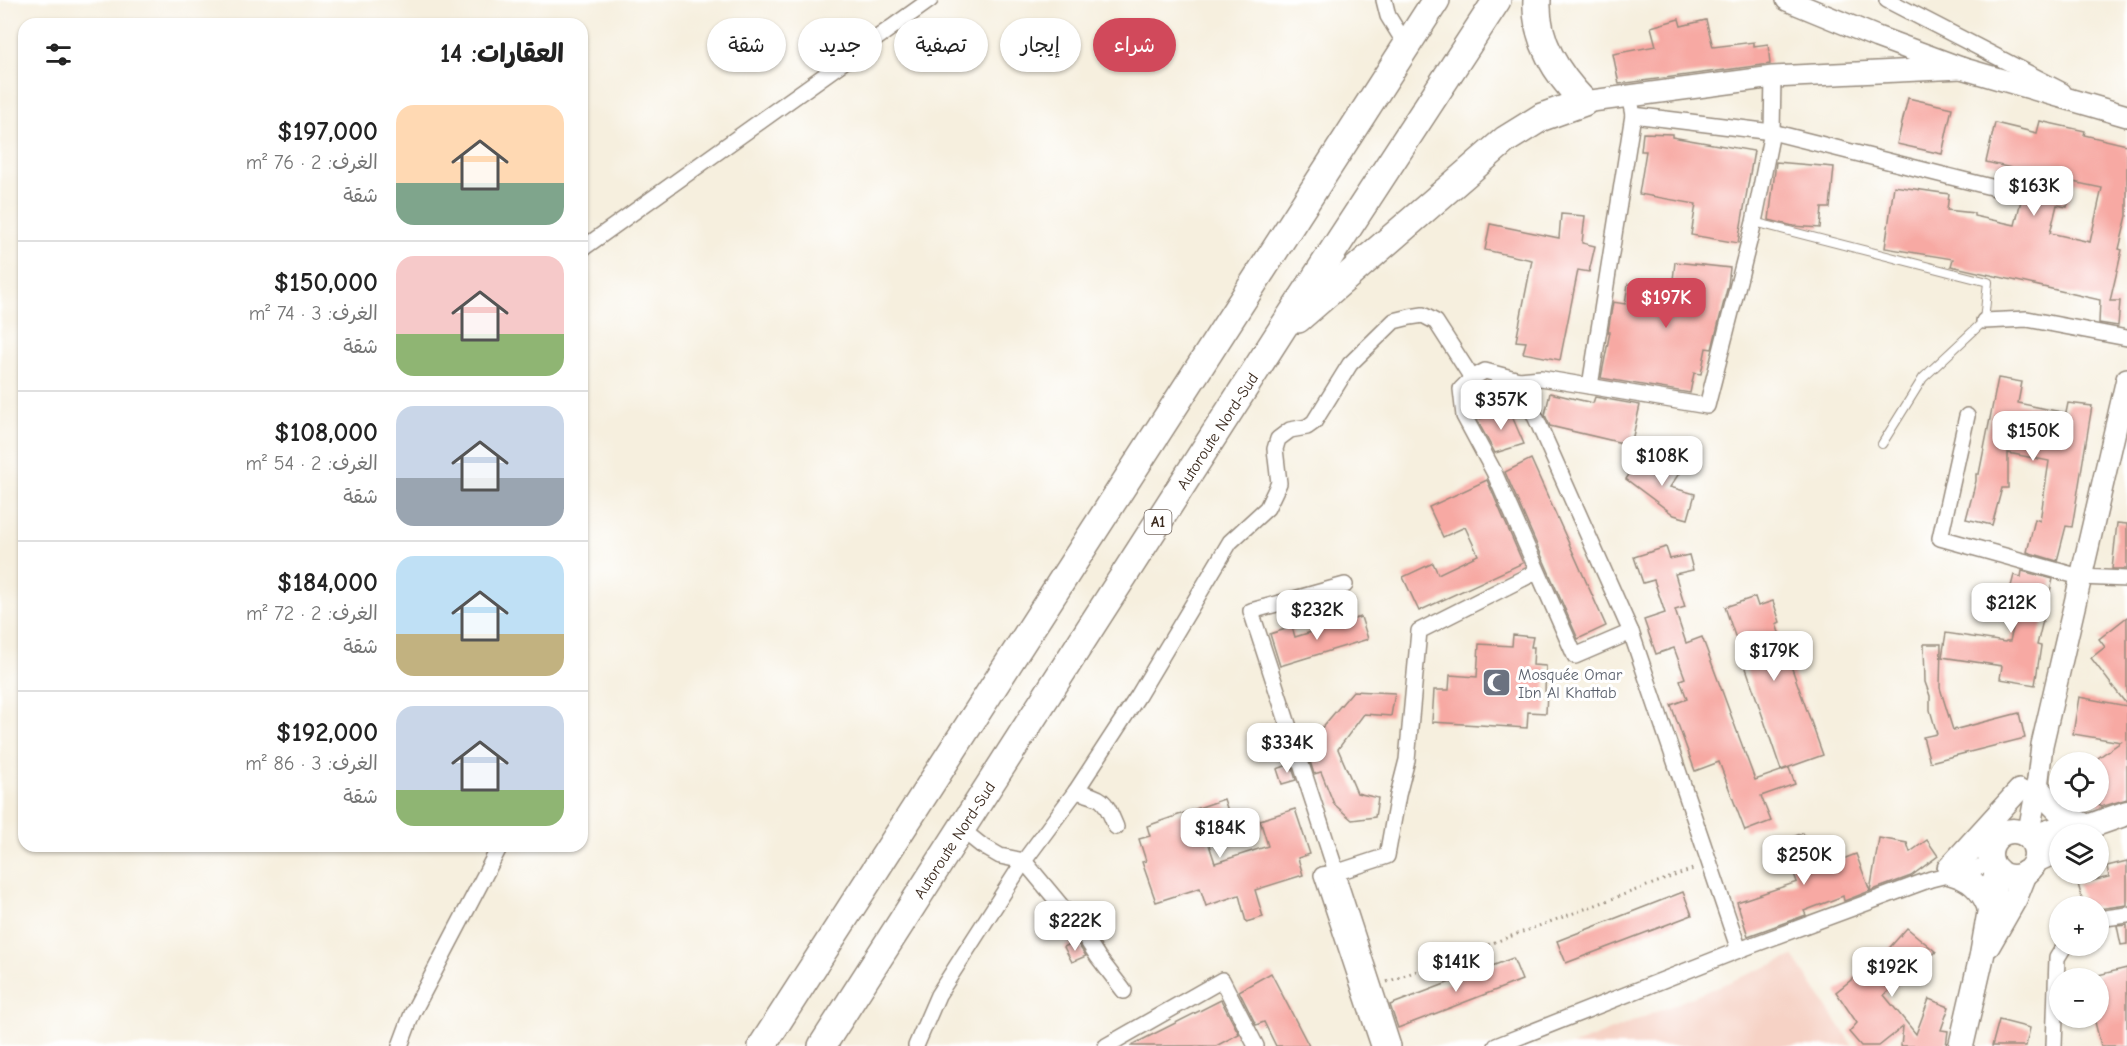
<!DOCTYPE html>
<html lang="ar">
<meta charset="utf-8">
<style>
:root{--surface:#fff;--page:#f6f6f6;--text:#222;--muted:#767676;--line:#e0e0e0;--accent:#d1495b}
body{margin:0;font-family:"Comic Neue","Playpen Sans Arabic",sans-serif;background:var(--page);color:var(--text);direction:rtl;height:100vh;display:flex;flex-direction:column;font-size:22px;white-space:nowrap}
*{box-sizing:border-box;margin:0}
p{font-size:20px;color:var(--muted)}
.icon{flex:none;width:33px;height:33px;fill:none;stroke:currentColor;stroke-width:2;stroke-linecap:round;stroke-linejoin:round}
.map{position:relative;flex:1;overflow:hidden;direction:ltr}
.sheet{position:absolute;left:18px;top:18px;width:570px;height:834px;display:flex;flex-direction:column;background:var(--surface);border-radius:18px;box-shadow:0 2px 4px #0004;direction:rtl}
.sheet>*{flex:none}
.top-card{position:absolute;left:606px;top:18px;width:570px;height:54px;direction:rtl;display:flex;gap:12px}
.tools{position:absolute;left:2049px;top:752px;display:grid;gap:12px}
.tools a{display:grid;place-items:center;width:60px;height:60px;border-radius:50%;background:var(--surface);box-shadow:0 2px 4px #0004;font-size:30px}
.price{position:absolute;translate:-50% -51px;padding:0 14px;border-radius:12px;background:#fff;color:#222;font-size:20px;line-height:39px;filter:drop-shadow(0 2px 3px #0008)}
.price::after{content:'';position:absolute;left:50%;top:36px;width:18px;height:14px;margin-left:-9px;background:inherit;clip-path:polygon(0 0,100% 0,50% 100%)}
.price.on{background:var(--accent);color:#fff}
ul{padding:0;list-style:none}
li{display:flex;align-items:center;gap:18px;height:150px;padding:0 24px}
li+li{border-top:2px solid var(--line)}
li span{display:grid;place-items:center;flex:none;width:168px;height:120px;border-radius:18px;color:#555}
li>.icon{margin-inline-start:auto}
span .icon{width:72px;height:72px;fill:#fffc;stroke-width:1}
li b{font-size:26px}
h2{display:flex;justify-content:space-between;align-items:center;height:72px;padding:0 24px;font-size:26px}
.pill{padding:0 21px;border-radius:27px;background:var(--surface);box-shadow:0 2px 4px #0004;font-size:21px;line-height:54px}
.pill.on{background:var(--accent);color:#fff}
.map>svg:first-child{display:block}
</style>
<div class="map">
<svg width="2127" height="1046" viewBox="0 0 2127 1046">
<rect width="100%" height="100%" fill="#fff"/>
<filter id="ink" filterUnits="userSpaceOnUse"><feTurbulence type="fractalNoise" baseFrequency=".0167" numOctaves="2"/><feDisplacementMap in="SourceGraphic" scale="12" xChannelSelector="R" yChannelSelector="G"/><feConvolveMatrix kernelMatrix="1 2 1 2 8 2 1 2 1" color-interpolation-filters="sRGB"/></filter>
<filter id="wash" filterUnits="userSpaceOnUse"><feTurbulence type="fractalNoise" baseFrequency=".008" numOctaves="4" result="noise"/><feDisplacementMap in="SourceGraphic" scale="24" xChannelSelector="R" yChannelSelector="G"/><feGaussianBlur stdDeviation="1.35" result="paint"/><feColorMatrix in="noise" values="0 0 0 0 0 0 0 0 0 0 0 0 0 0 0 0 0 1.4 0 .05"/><feComposite in="paint" operator="in"/></filter>
<g filter="url(#wash)">
<rect width="100%" height="100%" fill="#f6efde"/>
<path fill="#f6d2c5" d="M 1793,956 L 1853,1046 L 1571,1046 L 1590,1039 Z"/>
<g id="blocks">
<g fill="#f7a9a3" fill-rule="evenodd">
<path d="M 1679,19 L 1681,26 L 1706,20 L 1713,47 L 1754,42 L 1754,46 L 1768,44 L 1770,64 L 1619,84 L 1613,54 L 1656,46 L 1651,27 Z"/>
<path d="M 1908,98 L 1952,108 L 1942,154 L 1897,144 Z"/>
<path d="M 2040,121 L 2085,131 L 2084,135 L 2127,145 L 2127,216 L 2119,249 L 2122,250 L 2110,301 L 2120,301 L 2118,326 L 2099,323 L 2100,300 L 1951,266 L 1953,259 L 1885,248 L 1894,186 L 1949,194 L 1947,210 L 1974,213 L 1974,216 L 2015,225 L 2028,172 L 1986,162 L 1995,123 L 2037,133 ZM 2073,182 L 2102,188 L 2090,242 L 2050,233 L 2057,205 L 2067,207 Z"/>
<path d="M 1643,133 L 1672,134 L 1672,137 L 1754,151 L 1738,243 L 1691,235 L 1696,204 L 1639,194 L 1646,151 L 1641,151 Z"/>
<path d="M 1776,162 L 1834,167 L 1830,208 L 1822,208 L 1820,228 L 1793,226 L 1769,220 Z"/>
<path d="M 1561,214 L 1585,216 L 1582,243 L 1595,246 L 1589,272 L 1578,270 L 1560,360 L 1523,353 L 1526,342 L 1516,341 L 1532,260 L 1485,250 L 1490,224 L 1559,238 Z"/>
<path d="M 1675,262 L 1730,268 L 1728,285 L 1712,349 L 1706,348 L 1701,374 L 1694,373 L 1690,393 L 1601,378 L 1610,332 L 1608,332 L 1613,302 L 1625,304 L 1628,284 L 1672,289 Z"/>
<path d="M 1998,378 L 2022,382 L 2018,403 L 2066,413 L 2068,403 L 2092,406 L 2072,527 L 2066,526 L 2057,561 L 2027,552 L 2035,519 L 2040,521 L 2049,461 L 2008,453 L 2008,488 L 2002,488 L 1992,525 L 1966,519 L 1976,481 L 1976,474 L 1979,474 Z"/>
<path d="M 1550,393 L 1593,403 L 1595,397 L 1640,405 L 1631,445 L 1550,426 L 1545,415 Z"/>
<path d="M 1508,407 L 1524,444 L 1495,453 L 1477,420 Z"/>
<path d="M 1661,458 L 1680,472 L 1670,487 L 1695,494 L 1688,519 L 1674,515 L 1626,479 L 1639,460 L 1653,470 Z"/>
<path d="M 1531,459 L 1606,626 L 1578,639 L 1505,472 Z"/>
<path d="M 1487,480 L 1523,563 L 1419,611 L 1403,577 L 1433,563 L 1438,574 L 1478,555 L 1465,527 L 1443,537 L 1429,507 Z"/>
<path d="M 2117,523 L 2127,524 L 2127,569 L 2112,569 Z"/>
<path d="M 1666,547 L 1670,559 L 1689,555 L 1693,570 L 1675,574 L 1685,607 L 1675,610 L 1686,643 L 1702,637 L 1755,780 L 1789,768 L 1795,784 L 1761,796 L 1771,821 L 1745,831 L 1719,762 L 1695,771 L 1671,705 L 1687,699 L 1680,680 L 1685,678 L 1674,648 L 1656,654 L 1644,620 L 1665,613 L 1654,580 L 1643,583 L 1634,557 Z"/>
<path d="M 2022,571 L 2053,579 L 2037,645 L 2041,646 L 2035,685 L 2000,679 L 2002,666 L 1942,657 L 1946,633 L 2005,642 L 2006,641 L 2010,641 L 2017,612 L 2005,609 L 2014,575 L 2021,577 Z"/>
<path d="M 1755,597 L 1758,606 L 1773,601 L 1780,622 L 1776,624 L 1823,755 L 1781,770 L 1725,607 Z"/>
<path d="M 1361,617 L 1368,639 L 1280,666 L 1270,634 L 1292,627 L 1295,637 Z"/>
<path d="M 2127,617 L 2127,705 L 2091,658 L 2105,647 L 2099,639 Z"/>
<path d="M 1513,635 L 1533,637 L 1531,647 L 1534,647 L 1533,665 L 1546,666 L 1545,692 L 1547,692 L 1546,713 L 1528,712 L 1527,728 L 1432,722 L 1434,690 L 1449,690 L 1450,675 L 1477,677 L 1479,644 L 1512,646 Z"/>
<path d="M 1924,644 L 1941,644 L 1940,688 L 1953,730 L 2019,713 L 2025,738 L 1930,762 L 1923,737 L 1937,734 L 1930,710 L 1930,696 L 1925,682 Z"/>
<path d="M 1353,691 L 1395,693 L 1391,716 L 1364,714 L 1338,749 L 1357,793 L 1378,798 L 1375,817 L 1352,820 L 1334,804 L 1321,772 L 1314,774 L 1309,758 L 1315,757 L 1309,743 Z"/>
<path d="M 2079,697 L 2127,706 L 2127,799 L 2101,807 L 2098,804 L 2098,758 L 2121,742 L 2073,734 Z"/>
<path d="M 1291,764 L 1296,780 L 1282,784 L 1277,769 Z"/>
<path d="M 1224,799 L 1229,814 L 1202,823 L 1215,863 L 1268,846 L 1260,820 L 1295,809 L 1310,854 L 1298,858 L 1303,875 L 1255,890 L 1263,917 L 1246,922 L 1239,895 L 1206,906 L 1200,888 L 1156,902 L 1142,862 L 1146,861 L 1139,839 L 1150,836 L 1147,826 Z"/>
<path d="M 1803,833 L 1806,839 L 1824,836 L 1830,864 L 1856,854 L 1870,891 L 1844,901 L 1843,896 L 1804,911 L 1806,915 L 1748,936 L 1737,902 L 1797,882 L 1782,841 Z"/>
<path d="M 1879,838 L 1907,843 L 1910,852 L 1927,840 L 1938,856 L 1911,876 L 1870,891 Z"/>
<path d="M 2127,861 L 2127,905 L 2098,909 L 2098,906 L 2084,906 L 2078,884 L 2109,877 L 2107,866 Z"/>
<path d="M 1683,892 L 1692,915 L 1566,963 L 1557,941 Z"/>
<path d="M 2127,925 L 2127,944 L 2121,945 L 2117,926 Z"/>
<path d="M 1907,928 L 1936,952 L 1884,995 L 1916,1034 L 1929,999 L 1949,1007 L 1941,1030 L 1948,1031 L 1946,1046 L 1901,1046 L 1903,1027 L 1879,1046 L 1861,1046 L 1849,1032 L 1857,1023 L 1836,992 L 1884,954 Z"/>
<path d="M 1076,941 L 1086,956 L 1072,962 L 1064,947 Z"/>
<path d="M 1513,958 L 1522,980 L 1398,1028 L 1390,1005 Z"/>
<path d="M 2127,968 L 2127,1046 L 2101,1046 L 2094,1018 L 2098,1017 L 2098,975 Z"/>
<path d="M 1271,973 L 1309,1046 L 1276,1046 L 1264,1022 L 1256,1025 L 1239,991 Z"/>
<path d="M 1221,1000 L 1239,1034 L 1216,1046 L 1130,1046 Z"/>
<path d="M 1999,1020 L 2030,1028 L 2026,1046 L 1992,1046 Z"/>
</g>
</g>
</g>
<g filter="url(#ink)">
<use href="#blocks" fill-opacity="0" stroke="#988c7e" stroke-width="1.5"/>
<g fill="none" stroke-linecap="round" stroke-linejoin="round">
<defs>
<path id="service" d="M 1754,222 L 1988,282 L 1984,321 L 1923,378 L 1882,444"/>
<g id="minor">
<path d="M 1384,0 L 1388,16 L 1406,45"/>
<path d="M 1887,0 L 2063,91"/>
<path d="M 1629,95 L 1633,115 L 1772,132 L 1999,189"/>
<path d="M 582,249 L 930,0"/>
<path d="M 1984,321 L 2027,319 L 2127,338"/>
<path d="M 1519,380 L 1485,371 L 1472,378 L 1461,389 L 1464,416 L 1494,472 L 1575,656 L 1631,632"/>
<path d="M 1590,386 L 1633,115"/>
<path d="M 1967,416 L 1940,538 L 2080,577 L 2127,579"/>
<path d="M 1345,585 L 1251,611 L 1393,1046"/>
<path d="M 1076,791 C 1106,799 1104,799 1116,827"/>
<path d="M 961,829 L 981,845 L 1000,856 L 1024,861 L 1078,926 L 1098,957 L 1124,991"/>
<path d="M 1962,860 L 1993,842"/>
<path d="M 2098,919 L 2127,915"/>
<path d="M 1739,950 L 1631,632 L 1519,380 L 1541,378 L 1707,406 L 1754,222 L 1772,132 L 1773,77"/>
<path d="M 400,1046 L 412,1014 L 500,846"/>
<path d="M 916,1046 L 938,995 L 1024,861 L 1076,791 L 1138,696 L 1230,542 L 1267,508 L 1279,483 L 1275,449 L 1278,439 L 1290,430 L 1307,427 L 1314,422 L 1350,364 L 1394,321 L 1410,317 L 1423,315 L 1436,322 L 1472,378"/>
<path d="M 1106,1046 L 1222,980 L 1256,1046"/>
<path d="M 1379,1046 L 1322,875 L 1335,873 L 1387,856 L 1398,795 L 1407,760 L 1419,631 L 1536,572"/>
<path d="M 1496,1046 L 1739,950 L 1931,879 L 1992,864"/>
<path d="M 2054,1046 L 2057,958 L 2065,945"/>
</g>
<g id="secondary">
<path d="M 1787,0 L 1877,37 L 1961,68 L 2127,116"/>
<path d="M 1584,102 L 1773,77 L 1961,68"/>
<path d="M 2028,836 L 2037,788 L 2042,745 L 2127,379"/>
<path d="M 1948,868 L 2019,790"/>
</g>
<g id="primary">
<path d="M 2037,788 L 2064,815 L 2087,827"/>
<circle cx="2013" cy="854" r="23"/>
<path d="M 2030,838 L 2058,829 L 2087,827 L 2127,813"/>
<path d="M 2036,860 L 2060,849"/>
<path d="M 1952,873 C 1970,878 1982,888 1989,906"/>
<path d="M 1988,945 L 2015,898 L 2025,873"/>
<path d="M 1961,1046 L 1982,955 L 1997,870"/>
</g>
<g id="motorway">
<path d="M 1298,319 L 1505,140 L 1542,117 L 1584,102 C 1557,74 1535,41 1537,0"/>
<path d="M 762,1046 L 1436,0"/>
<path d="M 822,1046 L 1282,329 L 1497,0"/>
</g>
</defs>
<use href="#service" stroke="#988c7e" stroke-width="10"/>
<use href="#minor" stroke="#988c7e" stroke-width="18"/>
<use href="#secondary" stroke="#988c7e" stroke-width="24"/>
<use href="#primary" stroke="#988c7e" stroke-width="27"/>
<use href="#motorway" stroke="#988c7e" stroke-width="30"/>
<path stroke="#988c7e" stroke-width="3" stroke-dasharray="1.5 4.5" stroke-linecap="butt" d="M 1387,982 L 1693,869"/>
<use href="#service" stroke="#fff" stroke-width="8"/>
<use href="#minor" stroke="#fff" stroke-width="15"/>
<use href="#secondary" stroke="#fff" stroke-width="21"/>
<use href="#primary" stroke="#fff" stroke-width="24"/>
<use href="#motorway" stroke="#fff" stroke-width="27"/>
</g>
</g>
<defs>
<symbol id="mosque-square" viewBox="-11 -11 22 22"><rect x="-9" y="-9" width="18" height="18" rx="4" fill="#6b7280" stroke="#fff"/><path d="M3.5-4.9A6 6 0 1 0 3.5 4.9A5 5 0 1 1 3.5-4.9Z" fill="#fff"/></symbol>
</defs>
<g fill-rule="evenodd">
<use href="#mosque-square" x="1480" y="666" width="33" height="33"/>
</g>
<g text-anchor="middle" stroke-width="6" stroke-linejoin="round" paint-order="stroke">
<rect fill="#fff" stroke="#766a62" stroke-width="1.5" x="1144.5" y="510" width="27" height="24" rx="4.5"/>
<g font-size="15" font-weight="bold" fill="#3b2a1e">
<text x="1158" y="527">A1</text>
</g>
<g font-size="16" fill="#3b2a1e" stroke="#fff">
<text transform="translate(1217 431) rotate(-57)" y="6">Autoroute Nord-Sud</text>
<text transform="translate(954 840) rotate(-57)" y="6">Autoroute Nord-Sud</text>
</g>
<g font-size="16" fill="#5b616d" stroke="#fff" text-anchor="start">
<text x="1518" y="680">Mosquée Omar<tspan x="1518" dy="18">Ibn Al Khattab</tspan></text>
</g>
</g>
</svg>
<div class="tools">
<a><svg class="icon" aria-label="locate" viewBox="0 0 24 24"><circle cx="12" cy="12" r="6"/><path d="M12 2v4M12 18v4M2 12h4M18 12h4"/></svg></a>
<a><svg class="icon" aria-label="layers" viewBox="0 0 24 24"><path d="M12 4l9 5-9 5-9-5zM3 14l9 5 9-5"/></svg></a>
<a>+</a>
<a>−</a>
</div>
<b class="price" style="left:2034px;top:217px">$163K</b>
<b class="price on" style="left:1666px;top:329px">$197K</b>
<b class="price" style="left:1501px;top:431px">$357K</b>
<b class="price" style="left:2033px;top:462px">$150K</b>
<b class="price" style="left:1662px;top:487px">$108K</b>
<b class="price" style="left:2011px;top:634px">$212K</b>
<b class="price" style="left:1317px;top:641px">$232K</b>
<b class="price" style="left:1774px;top:682px">$179K</b>
<b class="price" style="left:1287px;top:774px">$334K</b>
<b class="price" style="left:1220px;top:859px">$184K</b>
<b class="price" style="left:1804px;top:886px">$250K</b>
<b class="price" style="left:1075px;top:952px">$222K</b>
<b class="price" style="left:1456px;top:993px">$141K</b>
<b class="price" style="left:1892px;top:998px">$192K</b>
<div class="top-card">
<a class="pill on">شراء</a>
<a class="pill">إيجار</a>
<a class="pill">تصفية</a>
<a class="pill">جديد</a>
<a class="pill">شقة</a>
</div>
<section class="sheet">
<h2>العقارات: 14<svg class="icon" aria-label="filters" viewBox="0 0 24 24"><path d="M4 7h16M4 17h16"/><circle cx="9" cy="7" r="2"/><circle cx="15" cy="17" r="2"/></svg></h2>
<ul>
<li><span style="background:linear-gradient(#ffd9b3 65%,#7fa58c 0)"><svg class="icon" aria-label="home" viewBox="0 0 24 24"><path d="M3 11l9-7 9 7M6 9v11h12V9"/></svg></span><div><b>$197,000</b><p>الغرف: 2 · 76 m²</p><p>شقة</p></div></li>
<li><span style="background:linear-gradient(#f6c9c9 65%,#8fb573 0)"><svg class="icon" aria-label="home" viewBox="0 0 24 24"><path d="M3 11l9-7 9 7M6 9v11h12V9"/></svg></span><div><b>$150,000</b><p>الغرف: 3 · 74 m²</p><p>شقة</p></div></li>
<li><span style="background:linear-gradient(#c9d6e8 60%,#9aa5b1 0)"><svg class="icon" aria-label="home" viewBox="0 0 24 24"><path d="M3 11l9-7 9 7M6 9v11h12V9"/></svg></span><div><b>$108,000</b><p>الغرف: 2 · 54 m²</p><p>شقة</p></div></li>
<li><span style="background:linear-gradient(#bfe0f5 65%,#c2b280 0)"><svg class="icon" aria-label="home" viewBox="0 0 24 24"><path d="M3 11l9-7 9 7M6 9v11h12V9"/></svg></span><div><b>$184,000</b><p>الغرف: 2 · 72 m²</p><p>شقة</p></div></li>
<li><span style="background:linear-gradient(#c9d6e8 70%,#8fb573 0)"><svg class="icon" aria-label="home" viewBox="0 0 24 24"><path d="M3 11l9-7 9 7M6 9v11h12V9"/></svg></span><div><b>$192,000</b><p>الغرف: 3 · 86 m²</p><p>شقة</p></div></li>
</ul>
</section>
</div>
